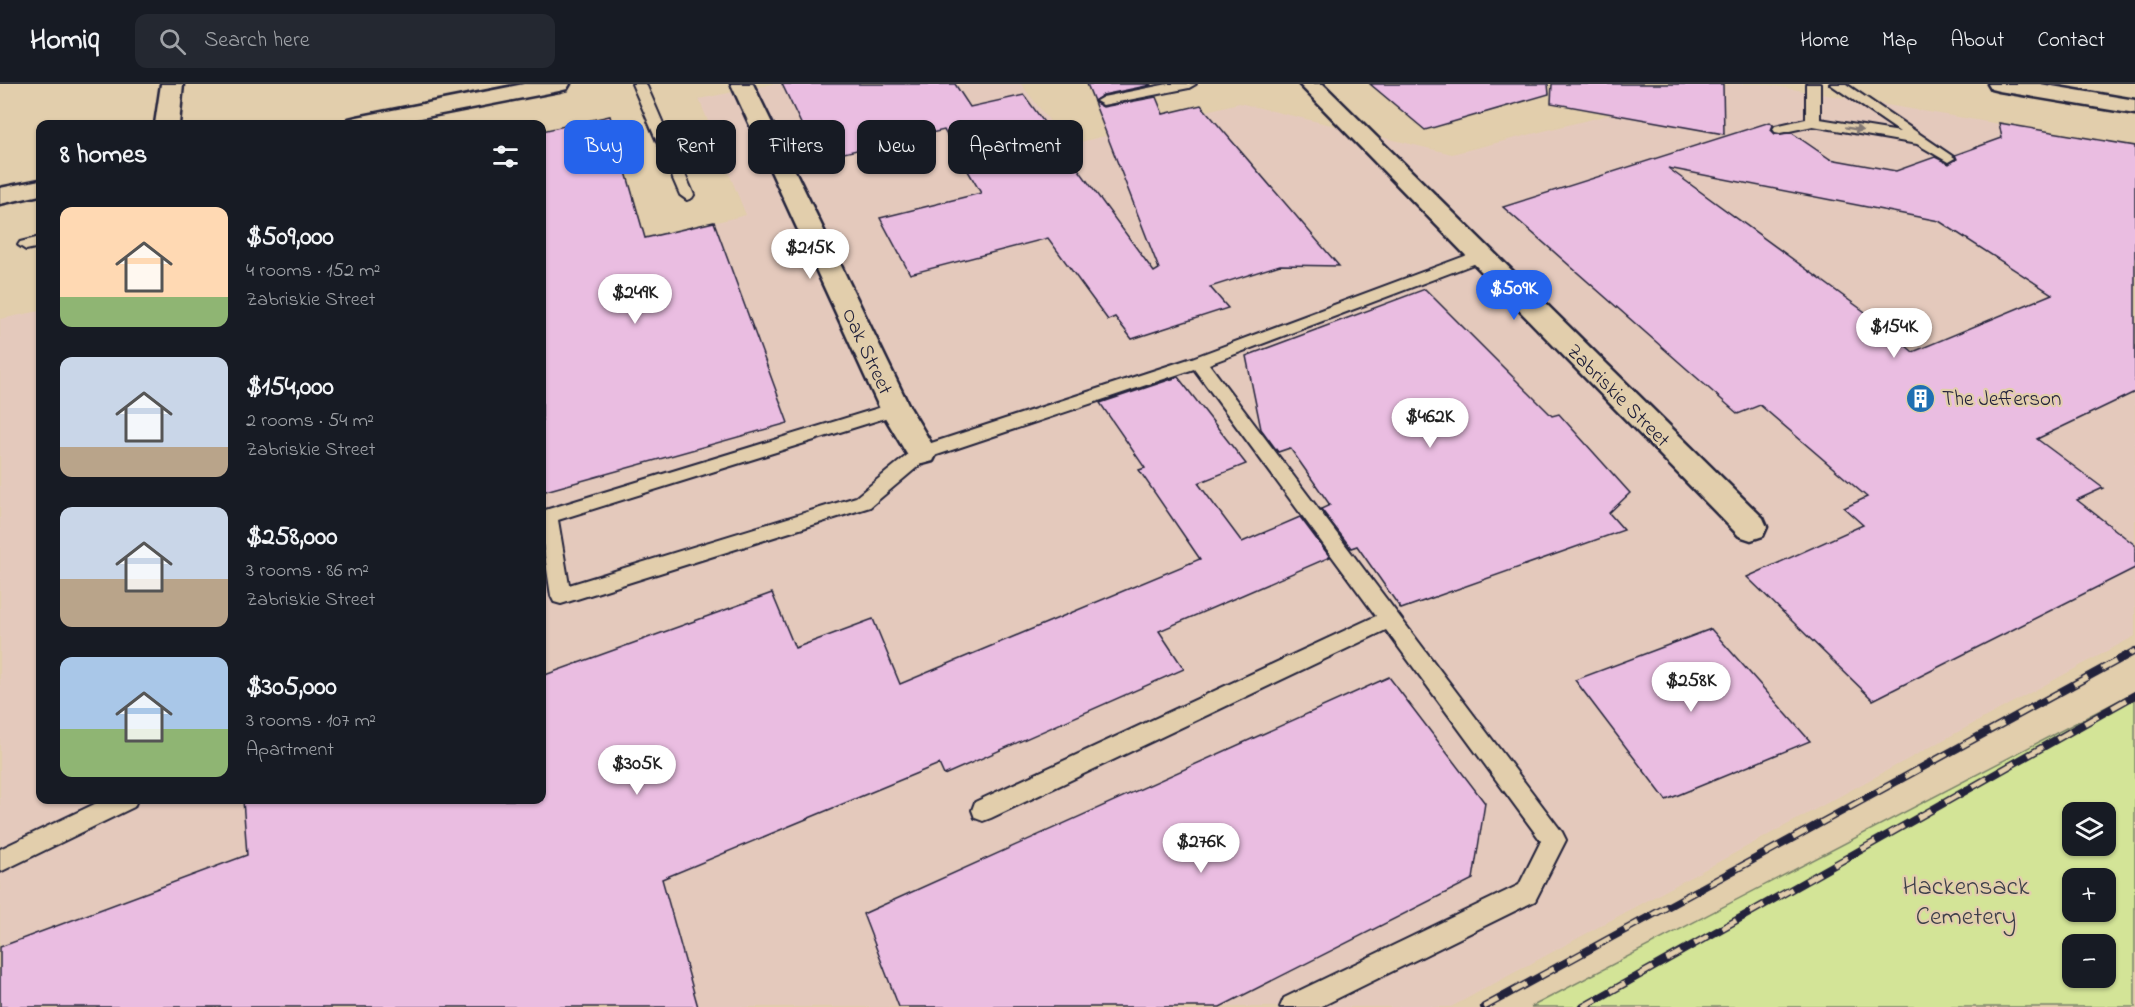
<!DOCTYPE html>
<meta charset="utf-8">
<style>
:root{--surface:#171b24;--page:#242831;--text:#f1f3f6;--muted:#9ea1a6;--line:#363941;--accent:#2563eb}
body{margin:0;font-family:"Indie Flower",sans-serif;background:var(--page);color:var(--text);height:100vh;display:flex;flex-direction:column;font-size:22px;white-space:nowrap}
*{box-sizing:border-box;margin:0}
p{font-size:20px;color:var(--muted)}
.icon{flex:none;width:33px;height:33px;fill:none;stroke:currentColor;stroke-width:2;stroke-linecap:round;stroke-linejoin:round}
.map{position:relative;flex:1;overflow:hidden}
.sheet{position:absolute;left:36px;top:36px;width:510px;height:684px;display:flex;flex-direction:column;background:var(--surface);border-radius:12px;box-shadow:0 2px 4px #0004}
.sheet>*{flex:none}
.hud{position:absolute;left:564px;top:36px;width:570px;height:54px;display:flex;gap:12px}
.fabs{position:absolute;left:2062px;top:718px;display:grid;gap:12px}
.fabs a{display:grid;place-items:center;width:54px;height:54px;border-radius:12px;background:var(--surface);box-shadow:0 2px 4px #0004;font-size:30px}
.price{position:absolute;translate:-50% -51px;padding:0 14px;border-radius:21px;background:#fff;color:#222;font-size:20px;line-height:39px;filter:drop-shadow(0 2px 3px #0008)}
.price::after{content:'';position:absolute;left:50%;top:36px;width:18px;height:14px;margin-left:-9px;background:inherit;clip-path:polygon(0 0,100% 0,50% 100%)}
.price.selected{background:var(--accent);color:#fff}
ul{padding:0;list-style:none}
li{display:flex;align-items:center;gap:18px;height:150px;padding:0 24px}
li span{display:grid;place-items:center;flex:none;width:168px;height:120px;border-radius:12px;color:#555}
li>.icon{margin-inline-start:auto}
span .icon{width:72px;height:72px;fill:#fffc;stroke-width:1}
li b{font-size:26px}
h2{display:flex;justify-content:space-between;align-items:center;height:72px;padding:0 24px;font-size:26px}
.tag{padding:0 21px;border-radius:12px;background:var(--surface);box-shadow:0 2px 4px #0004;font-size:21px;line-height:54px}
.tag.selected{background:var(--accent);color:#fff}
header{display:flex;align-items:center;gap:36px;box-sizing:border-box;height:84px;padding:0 30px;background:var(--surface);border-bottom:2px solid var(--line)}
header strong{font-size:28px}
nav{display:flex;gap:33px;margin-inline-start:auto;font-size:21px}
.search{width:420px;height:54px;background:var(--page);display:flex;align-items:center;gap:15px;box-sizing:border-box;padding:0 21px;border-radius:12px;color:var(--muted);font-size:22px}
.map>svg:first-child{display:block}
</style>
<header>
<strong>Homiq</strong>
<div class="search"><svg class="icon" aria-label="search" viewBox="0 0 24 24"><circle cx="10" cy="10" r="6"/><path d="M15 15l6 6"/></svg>Search here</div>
<nav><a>Home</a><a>Map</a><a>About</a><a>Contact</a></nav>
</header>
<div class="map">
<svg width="2135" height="923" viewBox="0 0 2135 923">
<rect width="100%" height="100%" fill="#e2ceac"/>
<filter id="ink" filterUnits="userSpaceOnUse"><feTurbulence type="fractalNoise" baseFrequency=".0167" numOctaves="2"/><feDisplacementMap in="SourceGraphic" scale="12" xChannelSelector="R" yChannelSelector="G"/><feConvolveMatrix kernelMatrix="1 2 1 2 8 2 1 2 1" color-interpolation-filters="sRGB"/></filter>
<g filter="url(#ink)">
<path fill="#e4c9bc" d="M 773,0 L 1021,0 L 1068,61 L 1239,19 L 1452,70 L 1732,0 L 1762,0 L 2135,63 L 2135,552 L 1451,923 L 0,923 L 0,235 L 40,227 L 40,716 L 542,716 L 542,180 L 746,131 L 699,15 Z"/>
<path fill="#d3e497" stroke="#7a8369" stroke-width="1.5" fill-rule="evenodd" d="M 2135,608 L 2135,923 L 1531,923 ZM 2073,729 L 2106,729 L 2106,762 L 2073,762 ZM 2073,795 L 2106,795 L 2106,828 L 2073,828 ZM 2073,861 L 2106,861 L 2106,894 L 2073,894 Z"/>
<g fill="#eabde1" stroke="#22223b" stroke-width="1.5" fill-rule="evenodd">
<path d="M 782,0 L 955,0 L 970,23 L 1024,11 L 1154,188 L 1159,185 L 1094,18 L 1103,23 L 1156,13 L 1163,30 L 1201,21 L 1339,182 L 1280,181 L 1210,203 L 1228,224 L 1132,255 L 1115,233 L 1108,236 L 1048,154 L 910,190 L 880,134 L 981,109 L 944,46 L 818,75 Z"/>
<path d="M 1087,0 L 1150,0 L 1151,1 L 1103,11 L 1094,17 Z"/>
<path d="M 1370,0 L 1548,0 L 1549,10 L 1425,46 Z"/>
<path d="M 1552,0 L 1723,0 L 1724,50 L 1551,19 Z"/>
<path d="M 610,32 L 645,154 L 714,138 L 788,339 L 542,408 L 542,47 Z"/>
<path d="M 1770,38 L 1773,41 L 1771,46 L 1775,50 L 1792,49 L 1830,75 L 1896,87 L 1935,73 L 1949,80 L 1957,75 L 1955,71 L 2002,54 L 1999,39 L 2135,62 L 2135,308 L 2037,355 L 2103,404 L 2077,416 L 2135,461 L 2135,484 L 1873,616 L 1747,493 L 1863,441 L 1844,424 L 1867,413 L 1760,321 L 1738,330 L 1503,123 ZM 1668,84 L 1939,137 L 2052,210 L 1913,268 L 1876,236 Z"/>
<path d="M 1425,205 L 1552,332 L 1559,330 L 1630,409 L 1609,429 L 1624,446 L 1401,525 L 1357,462 L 1351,464 L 1321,425 L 1330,421 L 1290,364 L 1278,368 L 1261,345 L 1246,272 Z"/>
<path d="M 1178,293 L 1246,380 L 1198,399 L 1242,458 L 1300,433 L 1330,473 L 1159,547 L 1184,585 L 944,691 L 939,680 L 662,795 L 698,923 L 0,923 L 0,863 L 247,771 L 243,716 L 542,716 L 542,592 L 772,509 L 795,564 L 873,535 L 900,600 L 1200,475 L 1139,386 L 1145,384 L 1100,319 Z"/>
<path d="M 1711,545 L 1810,657 L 1666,716 L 1575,596 Z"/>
<path d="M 1389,593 L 1485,719 L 1473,795 L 1220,923 L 899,923 L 863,830 Z"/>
</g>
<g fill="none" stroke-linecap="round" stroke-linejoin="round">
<defs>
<g id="service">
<path d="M 632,0 L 646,0 L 694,111 L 692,114 L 687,116 L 680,111 Z"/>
<path d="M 1168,0 L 1196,0 L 1189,4 L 1103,21 L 1096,17 L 1103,13 Z"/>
<path d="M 1806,0 L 1820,0 L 1820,35 L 1900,48 L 1830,0 L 1846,0 L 1955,74 L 1948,78 L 1917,60 L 1813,42 L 1780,49 L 1775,48 L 1773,45 L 1775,42 L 1806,35 Z"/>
<path d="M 40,153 L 40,163 L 26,166 L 18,161 L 20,158 Z"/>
<path d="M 1481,166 L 1489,171 L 1487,175 L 1209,280 L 1562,748 L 1566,756 L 1535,817 L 1320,923 L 1280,923 L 1284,914 L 1519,801 L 1541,757 L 1386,546 L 991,734 L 983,737 L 975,734 L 972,726 L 975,718 L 1376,532 L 1194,285 L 928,374 L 870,423 L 561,520 L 554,518 L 551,512 L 542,452 L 542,427 L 895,319 L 901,321 L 904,325 L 901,329 L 558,436 L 569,501 L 856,413 L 916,364 L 1192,274 Z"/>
<path d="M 103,716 L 137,716 L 134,723 L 0,788 L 0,765 Z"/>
</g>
<g id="minor">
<path d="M 161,0 L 183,0 L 179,40 L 155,40 Z"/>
<path d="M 731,0 L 753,0 L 909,322 L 937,369 L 933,377 L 922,380 L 911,377 L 880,325 Z"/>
<path d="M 1299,0 L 1323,0 L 1763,434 L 1767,443 L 1763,452 L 1751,456 L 1739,452 Z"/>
</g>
<g id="secondary">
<path d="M 524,0 L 570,0 L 567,5 L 559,7 L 390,40 L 345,40 L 349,35 L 357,33 Z"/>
<path d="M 1988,0 L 2040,0 L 2135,16 L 2135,30 L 1999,7 L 1991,5 Z"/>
<path d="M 40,96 L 40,111 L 0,120 L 0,104 Z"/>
</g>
</defs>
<use href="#service" stroke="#22223b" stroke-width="4"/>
<use href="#minor" stroke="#22223b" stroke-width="5"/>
<use href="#secondary" stroke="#22223b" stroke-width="5"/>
<use href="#service" fill="#e2ceac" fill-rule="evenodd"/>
<use href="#minor" fill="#e2ceac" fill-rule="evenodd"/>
<use href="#secondary" fill="#e2ceac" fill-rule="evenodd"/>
<defs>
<g id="rail">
<path d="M 1484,923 L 2135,567"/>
<path d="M 1583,923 L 2135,611"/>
</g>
</defs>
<use href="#rail" stroke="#22223b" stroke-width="8"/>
<use href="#rail" stroke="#e2ceac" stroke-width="5" stroke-dasharray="16" stroke-linecap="butt"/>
</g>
<defs><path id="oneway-solid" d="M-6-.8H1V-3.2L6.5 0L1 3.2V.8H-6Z" transform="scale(1.5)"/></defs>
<use fill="#827874" href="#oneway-solid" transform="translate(1854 45) rotate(10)"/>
</g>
<defs>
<symbol id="building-disc" viewBox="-11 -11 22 22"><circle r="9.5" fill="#1f6fb2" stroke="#e2ceac"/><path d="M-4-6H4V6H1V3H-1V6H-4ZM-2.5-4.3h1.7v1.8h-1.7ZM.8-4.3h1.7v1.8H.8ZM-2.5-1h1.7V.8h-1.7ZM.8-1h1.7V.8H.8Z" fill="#fff"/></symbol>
</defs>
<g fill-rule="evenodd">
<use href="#building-disc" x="1904" y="298" width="33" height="33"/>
</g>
<g text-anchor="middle" stroke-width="4.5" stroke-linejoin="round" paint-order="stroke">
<g font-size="21" fill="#22223b" stroke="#e2ceac">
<text transform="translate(868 267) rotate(65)" y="7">Oak Street</text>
<text transform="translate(1619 311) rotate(45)" y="7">Zabriskie Street</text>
</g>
<g font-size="21" fill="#22223b" stroke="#e2ceac" text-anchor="start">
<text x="1942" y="321">The Jefferson</text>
</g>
<g font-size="26" fill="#3d3f49" stroke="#e2ceac">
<text x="1966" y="810">Hackensack<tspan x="1966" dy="30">Cemetery</tspan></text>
</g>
</g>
</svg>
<div class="fabs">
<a><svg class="icon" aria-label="layers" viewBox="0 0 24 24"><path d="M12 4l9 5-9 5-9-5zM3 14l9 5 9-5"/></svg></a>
<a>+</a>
<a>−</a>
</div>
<b class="price" style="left:810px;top:196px">$215K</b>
<b class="price selected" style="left:1514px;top:237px">$509K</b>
<b class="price" style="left:635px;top:241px">$249K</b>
<b class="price" style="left:1894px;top:275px">$154K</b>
<b class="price" style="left:1430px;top:365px">$462K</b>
<b class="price" style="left:1691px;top:629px">$258K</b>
<b class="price" style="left:637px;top:712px">$305K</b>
<b class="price" style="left:1201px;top:790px">$276K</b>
<div class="hud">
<a class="tag selected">Buy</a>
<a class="tag">Rent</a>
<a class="tag">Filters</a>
<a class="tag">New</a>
<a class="tag">Apartment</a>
</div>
<section class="sheet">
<h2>8 homes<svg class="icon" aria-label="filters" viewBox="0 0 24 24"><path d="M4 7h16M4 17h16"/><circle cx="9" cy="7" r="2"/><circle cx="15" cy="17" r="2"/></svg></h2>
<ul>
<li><span style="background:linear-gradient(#ffd9b3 75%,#8fb573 0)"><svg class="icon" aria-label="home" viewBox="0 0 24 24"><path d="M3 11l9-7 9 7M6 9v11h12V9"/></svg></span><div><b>$509,000</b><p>4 rooms · 152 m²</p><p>Zabriskie Street</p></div></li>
<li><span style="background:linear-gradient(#c9d6e8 75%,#b9a48a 0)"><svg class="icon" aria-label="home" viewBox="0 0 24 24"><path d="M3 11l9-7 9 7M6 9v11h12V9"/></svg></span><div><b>$154,000</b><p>2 rooms · 54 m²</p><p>Zabriskie Street</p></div></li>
<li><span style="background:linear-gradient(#c9d6e8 60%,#b9a48a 0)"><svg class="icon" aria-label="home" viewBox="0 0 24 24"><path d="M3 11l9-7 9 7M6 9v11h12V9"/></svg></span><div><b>$258,000</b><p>3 rooms · 86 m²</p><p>Zabriskie Street</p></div></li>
<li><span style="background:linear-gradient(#a9c7e8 60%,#8fb573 0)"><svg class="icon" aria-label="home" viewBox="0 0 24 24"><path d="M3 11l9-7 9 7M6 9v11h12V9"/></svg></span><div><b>$305,000</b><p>3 rooms · 107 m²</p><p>Apartment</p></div></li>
</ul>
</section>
</div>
